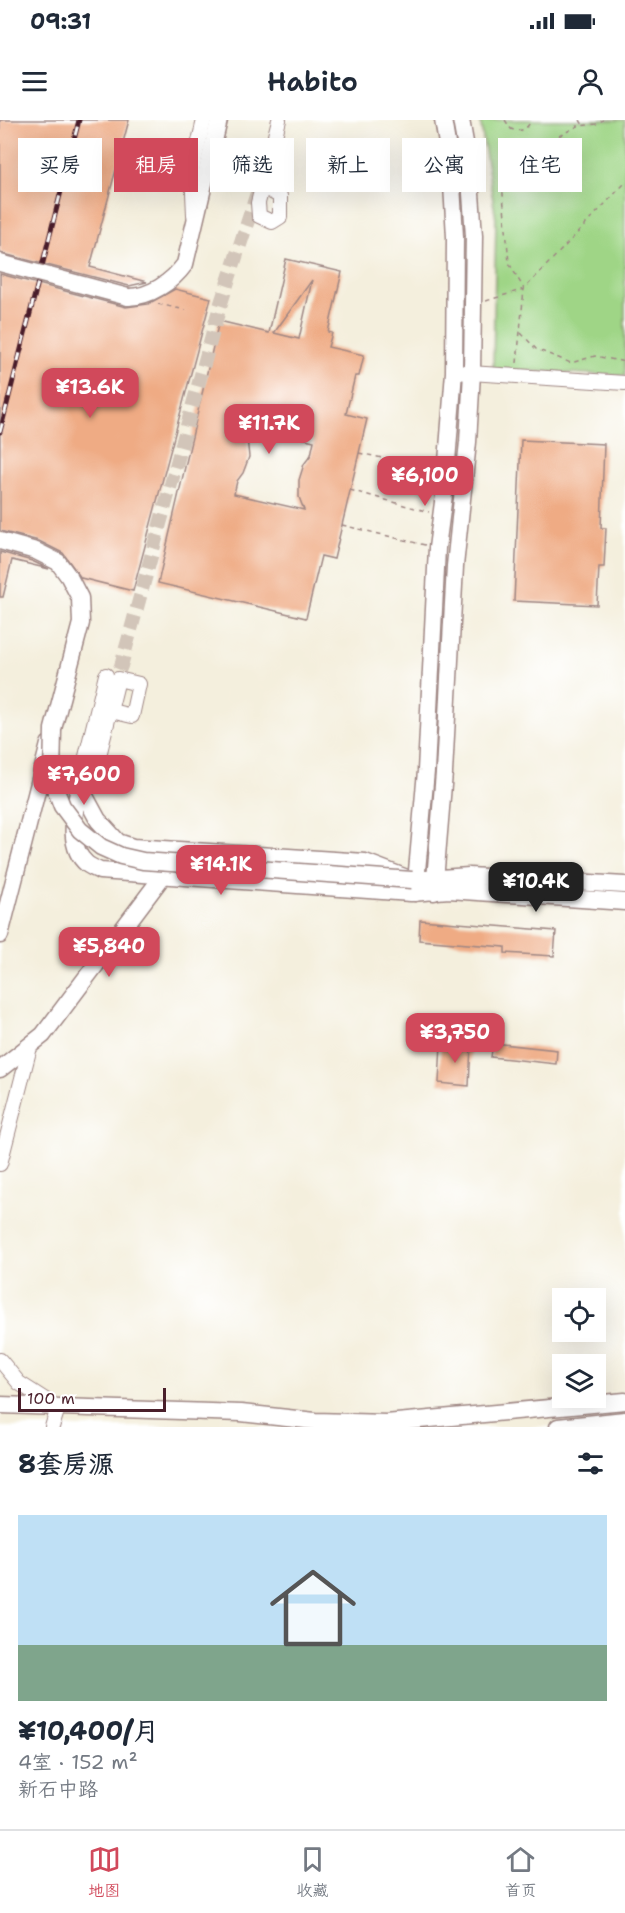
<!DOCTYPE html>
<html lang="zh">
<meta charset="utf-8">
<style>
:root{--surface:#fff;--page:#f6f6f7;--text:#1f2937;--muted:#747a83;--line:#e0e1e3;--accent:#d1495b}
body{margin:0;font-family:"Shantell Sans","LXGW WenKai TC",sans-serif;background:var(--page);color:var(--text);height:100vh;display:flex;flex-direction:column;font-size:22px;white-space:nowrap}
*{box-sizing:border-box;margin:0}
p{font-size:20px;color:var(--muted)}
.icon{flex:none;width:33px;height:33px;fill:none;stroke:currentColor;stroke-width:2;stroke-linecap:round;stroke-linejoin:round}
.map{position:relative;height:1307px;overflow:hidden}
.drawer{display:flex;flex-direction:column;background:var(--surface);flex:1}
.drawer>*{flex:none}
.guide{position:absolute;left:18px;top:18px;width:590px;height:54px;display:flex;gap:12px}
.controls{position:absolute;left:552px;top:1168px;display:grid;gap:12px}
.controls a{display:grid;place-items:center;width:54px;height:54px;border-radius:0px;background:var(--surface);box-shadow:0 6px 24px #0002;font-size:30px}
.scale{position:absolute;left:18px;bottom:15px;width:148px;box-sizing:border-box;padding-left:6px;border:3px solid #4a1f2b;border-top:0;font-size:16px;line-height:21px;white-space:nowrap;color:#4a1f2b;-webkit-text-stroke:4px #fff;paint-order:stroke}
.price{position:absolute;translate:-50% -51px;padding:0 14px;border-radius:12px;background:var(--accent);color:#fff;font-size:20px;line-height:39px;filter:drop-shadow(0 2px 3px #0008)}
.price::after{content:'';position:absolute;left:50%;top:36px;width:18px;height:14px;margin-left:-9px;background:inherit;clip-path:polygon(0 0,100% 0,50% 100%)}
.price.selected{background:#222;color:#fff}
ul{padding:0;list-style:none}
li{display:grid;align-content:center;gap:12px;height:318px;padding:0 18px}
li+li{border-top:2px solid var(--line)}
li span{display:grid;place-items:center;height:186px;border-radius:0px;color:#555}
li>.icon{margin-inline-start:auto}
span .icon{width:108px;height:108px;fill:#fffc;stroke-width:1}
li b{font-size:26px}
h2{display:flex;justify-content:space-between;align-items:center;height:72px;padding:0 18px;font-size:26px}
.tag{padding:0 21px;border-radius:0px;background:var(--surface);box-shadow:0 6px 24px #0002;font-size:21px;line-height:54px}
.tag.selected{background:var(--accent);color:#fff}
.status{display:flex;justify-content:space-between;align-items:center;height:42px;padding:0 30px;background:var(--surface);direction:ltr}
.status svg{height:16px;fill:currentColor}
header{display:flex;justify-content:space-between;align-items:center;height:78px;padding:0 18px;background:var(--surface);font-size:27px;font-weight:600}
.menu{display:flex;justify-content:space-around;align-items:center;height:84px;border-top:2px solid var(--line);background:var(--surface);font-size:16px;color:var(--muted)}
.menu a{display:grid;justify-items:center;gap:3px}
.menu .selected{color:var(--accent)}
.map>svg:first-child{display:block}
</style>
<div class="status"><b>09:31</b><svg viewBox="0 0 49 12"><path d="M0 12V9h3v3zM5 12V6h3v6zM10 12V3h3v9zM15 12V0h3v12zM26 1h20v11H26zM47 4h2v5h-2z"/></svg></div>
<header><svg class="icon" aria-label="menu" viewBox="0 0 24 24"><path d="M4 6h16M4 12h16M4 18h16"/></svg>Habito<svg class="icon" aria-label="person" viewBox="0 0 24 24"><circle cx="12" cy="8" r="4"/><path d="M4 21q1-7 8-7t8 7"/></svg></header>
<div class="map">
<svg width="625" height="1307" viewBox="0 0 625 1307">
<rect width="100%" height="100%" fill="#fff"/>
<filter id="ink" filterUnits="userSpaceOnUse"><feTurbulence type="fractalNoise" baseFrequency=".0167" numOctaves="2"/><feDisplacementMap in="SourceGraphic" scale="12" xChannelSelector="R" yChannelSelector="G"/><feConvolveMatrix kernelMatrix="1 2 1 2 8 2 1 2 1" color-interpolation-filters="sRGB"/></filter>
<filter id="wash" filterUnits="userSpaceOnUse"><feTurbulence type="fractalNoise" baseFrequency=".008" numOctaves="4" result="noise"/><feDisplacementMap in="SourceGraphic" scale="24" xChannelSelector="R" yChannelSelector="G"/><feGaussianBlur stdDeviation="1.35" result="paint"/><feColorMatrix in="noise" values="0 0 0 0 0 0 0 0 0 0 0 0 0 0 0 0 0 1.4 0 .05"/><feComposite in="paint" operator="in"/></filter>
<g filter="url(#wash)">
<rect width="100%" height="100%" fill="#f4efdd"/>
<path fill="#9fd586" stroke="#747a58" stroke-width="1.5" d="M 480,0 L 625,0 L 625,256 L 493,249 L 496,99 Z"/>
<g id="blocks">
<g fill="#efab84" fill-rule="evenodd">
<path d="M 0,0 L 129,0 L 90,147 L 147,162 L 129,166 L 0,133 Z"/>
<path d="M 286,139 L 342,152 L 328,212 L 332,213 L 328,227 L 364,235 L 359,256 L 355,256 L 346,294 L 367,299 L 334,439 L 321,436 L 306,498 L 158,463 L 219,201 L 269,213 ZM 312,160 L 299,219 L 274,213 ZM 250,306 L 314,321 L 311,335 L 304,344 L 299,360 L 299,377 L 304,390 L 234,374 L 237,361 L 243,353 L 249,337 L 247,318 Z"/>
<path d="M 0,154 L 126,187 L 148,184 L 175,169 L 211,178 L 133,471 L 81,458 L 63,433 L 39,421 L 0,411 Z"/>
<path d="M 521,320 L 604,324 L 601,408 L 606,408 L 604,447 L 599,447 L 597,485 L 514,481 Z"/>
<path d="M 0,432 L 32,441 L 49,449 L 12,440 L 3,477 L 0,477 Z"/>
<path d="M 420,800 L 556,811 L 554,836 L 505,833 L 505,827 L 419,820 Z"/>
<path d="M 441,923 L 471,925 L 469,966 L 439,963 Z"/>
<path d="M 493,923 L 557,930 L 556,944 L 491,937 Z"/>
</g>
</g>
</g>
<g filter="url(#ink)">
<use href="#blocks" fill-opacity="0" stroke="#9f8784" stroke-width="1.5"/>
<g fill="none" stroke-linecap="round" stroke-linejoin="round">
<path stroke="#d2c5b9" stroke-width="14" stroke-dasharray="14 7" stroke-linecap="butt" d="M 111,569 L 121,546 L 220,186 L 257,73"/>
<defs>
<g id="minor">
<path d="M 272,72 L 280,76 L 280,97 L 272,102 L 259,96 L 258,83 L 279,0"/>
<path d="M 194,95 L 192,51 L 204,0"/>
<path d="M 454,252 L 625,263"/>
<path d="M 79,665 L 93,660 L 118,559 L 139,564 L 132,596 L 115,592"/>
<path d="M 79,665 L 106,555"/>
<path d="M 0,1044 L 30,927"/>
<path d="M 0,1240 L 19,1263 L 58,1288 L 52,1307"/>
</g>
<g id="major">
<path d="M 128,177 C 150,177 172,162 185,144 L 219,0"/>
<path d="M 79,665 C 76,688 65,726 87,744 C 91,747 96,749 100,751 L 411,773 L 449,770 L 625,782"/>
<path d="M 79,665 L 98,700 L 118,722 L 133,727 L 365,742 L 412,760 L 469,756 L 625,765"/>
<path d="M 434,772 L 444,653 L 455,446 L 468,322 L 472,253 L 474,116 L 469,45 L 461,0"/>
<path d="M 415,773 L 426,651 L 437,428 L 445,367 L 454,252 L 455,117 L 451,47 L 443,0"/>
<path d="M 0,815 L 49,624"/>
<path d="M 0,949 L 43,915 L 168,749"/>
<path d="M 0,1285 L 241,1293 L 315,1301 L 386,1303 L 625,1281"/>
<path d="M 558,1307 L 625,1300"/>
</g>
</defs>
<use href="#minor" stroke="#9f8784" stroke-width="16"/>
<use href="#major" stroke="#9f8784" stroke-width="19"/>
<g stroke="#9f8784" stroke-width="1.5" stroke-dasharray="4.5 4.5" stroke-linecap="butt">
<path d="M 505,0 L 511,9 C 520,13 528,9 531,0"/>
<path d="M 580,0 L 583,5"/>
<path d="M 486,181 L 524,169 L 625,63"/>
<path d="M 158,184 L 186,190"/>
<path d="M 521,213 L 536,229 L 571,243 L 595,236 L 625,242"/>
<path d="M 517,243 L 524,169 L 509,143 L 502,63 L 508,35 L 526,21 L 551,20 L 578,6 L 596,4 L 603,0"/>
<path d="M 359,333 L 434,349"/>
<path d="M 350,370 L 429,392"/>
<path d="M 342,405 L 425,425"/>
</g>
<use href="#minor" stroke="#fff" stroke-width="14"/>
<use href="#major" stroke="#fff" stroke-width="16"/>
<defs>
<path id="rail" d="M 0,312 L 79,0"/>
</defs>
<use href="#rail" stroke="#4a1f2b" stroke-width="5"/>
<use href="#rail" stroke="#fff" stroke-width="3" stroke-dasharray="9" stroke-linecap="butt"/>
<defs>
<g id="major-bridge">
<path d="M 0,143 L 128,177"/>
<path d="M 0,421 L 36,431 L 58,442 L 69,457 L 80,478 L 81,503 L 53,609 L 52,660 L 62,686 L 80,710 L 101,727 L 121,736 L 143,741 L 412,760"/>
</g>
</defs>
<use href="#major-bridge" stroke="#9f8784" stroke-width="19" stroke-linecap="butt"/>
<use href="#major-bridge" stroke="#fff" stroke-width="16"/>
</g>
</g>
</svg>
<div class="controls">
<a><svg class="icon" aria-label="locate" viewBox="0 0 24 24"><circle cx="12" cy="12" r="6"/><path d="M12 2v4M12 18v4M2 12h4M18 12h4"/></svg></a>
<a><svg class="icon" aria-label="layers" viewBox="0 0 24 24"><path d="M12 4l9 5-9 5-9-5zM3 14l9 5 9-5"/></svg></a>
</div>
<div class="scale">100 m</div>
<b class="price" style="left:90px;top:299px">¥13.6K</b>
<b class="price" style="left:269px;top:335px">¥11.7K</b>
<b class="price" style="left:425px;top:387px">¥6,100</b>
<b class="price" style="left:84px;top:686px">¥7,600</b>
<b class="price" style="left:221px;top:776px">¥14.1K</b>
<b class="price selected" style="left:536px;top:793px">¥10.4K</b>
<b class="price" style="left:109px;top:858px">¥5,840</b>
<b class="price" style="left:455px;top:944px">¥3,750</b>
<div class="guide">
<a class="tag">买房</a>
<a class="tag selected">租房</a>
<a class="tag">筛选</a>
<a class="tag">新上</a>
<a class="tag">公寓</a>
<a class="tag">住宅</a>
</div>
</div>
<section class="drawer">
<h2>8套房源<svg class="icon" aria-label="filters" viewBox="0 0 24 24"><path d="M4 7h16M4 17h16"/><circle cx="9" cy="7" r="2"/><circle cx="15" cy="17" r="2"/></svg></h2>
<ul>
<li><span style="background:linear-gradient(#bfe0f5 70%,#7fa58c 0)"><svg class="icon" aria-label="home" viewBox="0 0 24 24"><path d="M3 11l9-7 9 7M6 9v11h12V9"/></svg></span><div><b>¥10,400/月</b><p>4室 · 152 m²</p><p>新石中路</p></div></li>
</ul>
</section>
<nav class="menu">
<a class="selected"><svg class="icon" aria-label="map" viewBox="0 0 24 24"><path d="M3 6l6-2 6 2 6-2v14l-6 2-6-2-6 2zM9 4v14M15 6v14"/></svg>地图</a>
<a><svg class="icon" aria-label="saved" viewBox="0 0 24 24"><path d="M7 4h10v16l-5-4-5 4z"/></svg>收藏</a>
<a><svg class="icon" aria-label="home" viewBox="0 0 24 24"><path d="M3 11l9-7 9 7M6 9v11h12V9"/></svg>首页</a>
</nav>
